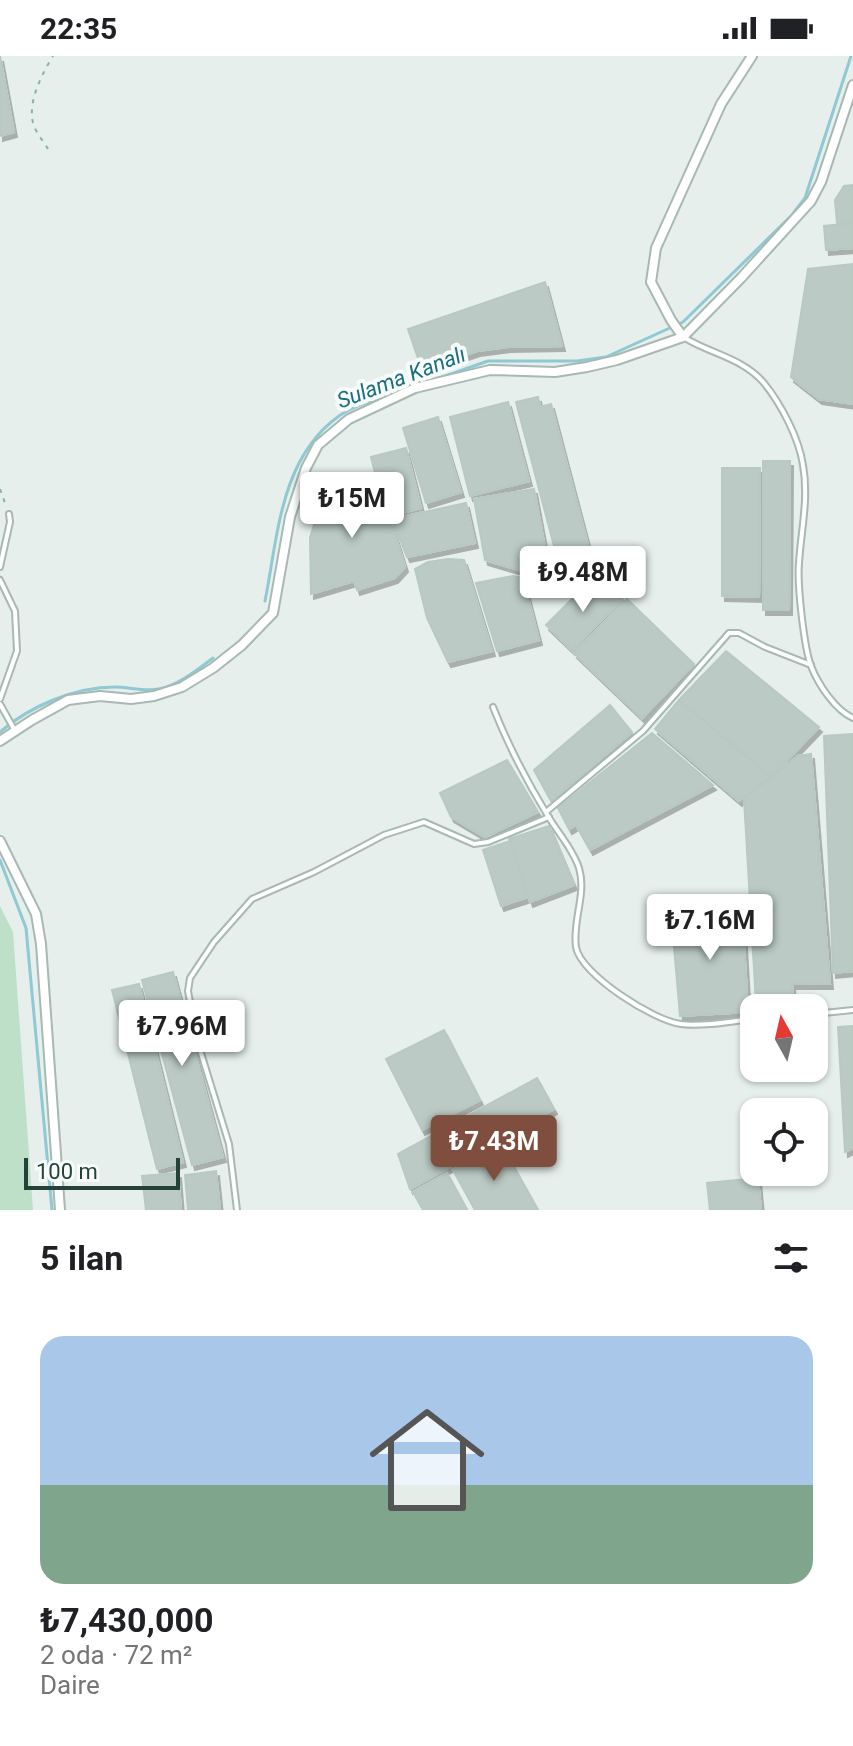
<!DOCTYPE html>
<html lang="tr">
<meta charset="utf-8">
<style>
:root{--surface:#fff;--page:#f6f6f6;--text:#202124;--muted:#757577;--line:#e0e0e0;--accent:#7f4e3f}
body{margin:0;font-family:Roboto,sans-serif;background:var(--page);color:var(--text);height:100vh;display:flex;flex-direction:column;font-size:30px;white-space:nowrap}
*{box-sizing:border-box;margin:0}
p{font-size:26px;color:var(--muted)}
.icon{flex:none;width:44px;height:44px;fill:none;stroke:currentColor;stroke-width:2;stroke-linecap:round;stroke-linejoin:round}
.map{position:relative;height:1154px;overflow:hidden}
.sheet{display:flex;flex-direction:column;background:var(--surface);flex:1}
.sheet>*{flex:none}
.needle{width:52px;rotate:352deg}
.fabs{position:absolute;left:740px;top:938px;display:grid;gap:16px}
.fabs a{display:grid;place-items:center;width:88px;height:88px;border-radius:16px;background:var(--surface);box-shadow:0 2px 6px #0004;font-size:40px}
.scale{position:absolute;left:24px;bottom:20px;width:156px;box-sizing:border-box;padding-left:8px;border:4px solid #24423a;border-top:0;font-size:22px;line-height:28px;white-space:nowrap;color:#24423a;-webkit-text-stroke:6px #f7fbf9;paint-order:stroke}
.price{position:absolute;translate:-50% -68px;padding:0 18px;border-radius:8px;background:#fff;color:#222;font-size:26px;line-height:52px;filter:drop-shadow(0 2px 4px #0008)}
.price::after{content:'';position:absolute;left:50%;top:48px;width:24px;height:18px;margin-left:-12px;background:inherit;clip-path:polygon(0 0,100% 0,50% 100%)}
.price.on{background:var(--accent);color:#fff}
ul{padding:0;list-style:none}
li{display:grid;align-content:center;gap:16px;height:424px;padding:0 40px}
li+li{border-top:2px solid var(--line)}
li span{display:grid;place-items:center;height:248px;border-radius:24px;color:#555}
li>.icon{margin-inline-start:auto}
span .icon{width:144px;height:144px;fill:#fffc;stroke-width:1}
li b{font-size:34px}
h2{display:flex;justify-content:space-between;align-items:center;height:96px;padding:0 40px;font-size:34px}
.status{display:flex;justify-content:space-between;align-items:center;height:56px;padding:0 40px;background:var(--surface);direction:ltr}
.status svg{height:22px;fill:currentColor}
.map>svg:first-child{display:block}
</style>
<div class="status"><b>22:35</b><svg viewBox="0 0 49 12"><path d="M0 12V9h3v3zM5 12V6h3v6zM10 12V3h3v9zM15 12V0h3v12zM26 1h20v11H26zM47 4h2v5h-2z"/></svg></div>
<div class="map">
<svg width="853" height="1154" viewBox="0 0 853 1154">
<defs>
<filter id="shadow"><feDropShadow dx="3" dy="5" stdDeviation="0" flood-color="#0004"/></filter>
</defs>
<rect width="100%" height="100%" fill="#e6efeb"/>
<path fill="#bfe0c8" d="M 0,850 L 13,876 L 33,1154 L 0,1154 Z"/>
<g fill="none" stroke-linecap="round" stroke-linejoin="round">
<g stroke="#8ec9d4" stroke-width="3">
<path d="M 434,324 L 488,305 L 577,305 L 606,301 L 683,266 L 792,159 L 805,142 L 851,0"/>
<path d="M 265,545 C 278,480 280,402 339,360 C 354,349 378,343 396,337"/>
<path d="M 0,676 C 30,650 75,631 115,631 C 129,631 145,636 159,633 C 179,629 198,613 213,602"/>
<path d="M 0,804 L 26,872 L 52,1154"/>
</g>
</g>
<g fill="#bbcac4" stroke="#b8c9c2" stroke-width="2" filter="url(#shadow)">
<path d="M 0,0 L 14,76 L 0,80 Z"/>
<path d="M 853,129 L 853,165 L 837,167 L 835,144 L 844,130 Z"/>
<path d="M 853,167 L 853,192 L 826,194 L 824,170 Z"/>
<path d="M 853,208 L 853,348 L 819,343 L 791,321 L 808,213 Z"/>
<path d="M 545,226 L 562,290 L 508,291 L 477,295 L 422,314 L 408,273 Z"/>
<path d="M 538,341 L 540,351 L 551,348 L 593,508 L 558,505 L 516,346 Z"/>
<path d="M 508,346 L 529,425 L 470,440 L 450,361 Z"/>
<path d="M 438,361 L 461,436 L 426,447 L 403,372 Z"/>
<path d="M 406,392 L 421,452 L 386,461 L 371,401 Z"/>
<path d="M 763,405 L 790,405 L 789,554 L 763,554 Z"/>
<path d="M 722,412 L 760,412 L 759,541 L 722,540 Z"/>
<path d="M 370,424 L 384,468 L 391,466 L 405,511 L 395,522 L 357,534 L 354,525 L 311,538 L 310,482 L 327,426 Z"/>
<path d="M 534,433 L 548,508 L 519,514 L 485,504 L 474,443 Z"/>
<path d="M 466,447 L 475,487 L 407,501 L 392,463 Z"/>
<path d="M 448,503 L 464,504 L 492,595 L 448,606 L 427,562 L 415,513 L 428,506 Z"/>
<path d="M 513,520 L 523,522 L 539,584 L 497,595 L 476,527 Z"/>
<path d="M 588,527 L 624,541 L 572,594 L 546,569 Z"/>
<path d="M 627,543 L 694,608 L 642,662 L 574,597 Z"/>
<path d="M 726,595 L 819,671 L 771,721 L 679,644 Z"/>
<path d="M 679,644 L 771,721 L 739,745 L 655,673 Z"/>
<path d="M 610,649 L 632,676 L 551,745 L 534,714 Z"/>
<path d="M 652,677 L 713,729 L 590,794 L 576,769 L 569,773 L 558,752 Z"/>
<path d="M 853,678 L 853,915 L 833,917 L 824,680 Z"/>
<path d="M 811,698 L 830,928 L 792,928 L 793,946 L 756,947 L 744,743 L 798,700 Z"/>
<path d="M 507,704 L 538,756 L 485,781 L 451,761 L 440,737 Z"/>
<path d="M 549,770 L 574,829 L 530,846 L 509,783 Z"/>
<path d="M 510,785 L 528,841 L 501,850 L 483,794 Z"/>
<path d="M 742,853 L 748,956 L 680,960 L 671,856 Z"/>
<path d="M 173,916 L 223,1101 L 192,1109 L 142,924 Z"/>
<path d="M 139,928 L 183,1106 L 157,1113 L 112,934 Z"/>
<path d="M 853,970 L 853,1092 L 845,1096 L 838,971 Z"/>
<path d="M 444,974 L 480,1044 L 422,1074 L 386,1003 Z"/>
<path d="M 537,1022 L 554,1053 L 410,1133 L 398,1098 Z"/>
<path d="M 501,1088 L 538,1154 L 475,1154 L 453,1114 Z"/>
<path d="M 216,1115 L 220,1154 L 188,1154 L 185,1119 Z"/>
<path d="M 178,1117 L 181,1154 L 146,1154 L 142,1120 Z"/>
<path d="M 447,1117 L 467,1154 L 423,1154 L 413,1136 Z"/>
<path d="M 758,1122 L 761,1154 L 710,1154 L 707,1127 Z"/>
</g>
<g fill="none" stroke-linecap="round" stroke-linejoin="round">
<defs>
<g id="lane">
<path d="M 685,282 C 711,298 743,302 764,327 C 781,348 799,382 803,409 C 809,443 801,474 799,507 C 797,528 804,591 811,610 C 818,628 835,654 853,662"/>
<path d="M 0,511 L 10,466 L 9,458"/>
<path d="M 0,524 L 15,555 L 17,595 L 0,643"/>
<path d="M 0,648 L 14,673"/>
<path d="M 493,651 C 508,689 526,724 548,760 C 558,777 573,793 579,812 C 587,838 572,865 576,891 C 580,918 654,965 681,968 C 704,971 731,965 754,963"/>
<path d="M 546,756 L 643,675 L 729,577 L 739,577 L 765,591 L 811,609"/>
<path d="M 814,958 L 853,954"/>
<path d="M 237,1154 L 229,1088 L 197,984 L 188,935 L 190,922 L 214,886 L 252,843 L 314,816 L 384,779 L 424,766 L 474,788 L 488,786 L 549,761"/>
</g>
<g id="street">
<path d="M 683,281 L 671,264 L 651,226 L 656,192 L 721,48 L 752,0"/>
<path d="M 0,685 L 32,664 L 68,644 L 100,640 L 131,643 L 154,640 L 182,631 L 213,612 L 242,589 L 273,557 L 290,461 L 306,412 L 318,389 L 349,363 L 415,332 L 490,314 L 555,316 L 587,311 L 617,304 L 683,281 L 741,222 L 811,145 L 821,126 L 853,29"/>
<path d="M 0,785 L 36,858 L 41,888 L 60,1154"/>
</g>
</defs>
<use href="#lane" stroke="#a8b8b2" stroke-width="8"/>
<use href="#street" stroke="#a8b8b2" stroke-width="12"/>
<g stroke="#86b3a5" stroke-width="2" stroke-dasharray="4 6" stroke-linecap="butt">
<path d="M 48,93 C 44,86 37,78 34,70 C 26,48 42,18 53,0"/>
<path d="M 0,433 L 6,450"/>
</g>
<use href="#lane" stroke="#fff" stroke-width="4"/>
<use href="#street" stroke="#fff" stroke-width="8"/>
</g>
<g text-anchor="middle" stroke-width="8" stroke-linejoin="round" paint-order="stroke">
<g font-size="22" font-style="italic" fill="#1c6f80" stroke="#f7fbf9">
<text transform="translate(401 321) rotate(-21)" y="8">Sulama Kanalı</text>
</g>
</g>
</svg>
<div class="fabs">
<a><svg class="needle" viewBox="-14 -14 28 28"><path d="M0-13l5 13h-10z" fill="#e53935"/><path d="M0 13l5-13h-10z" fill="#757577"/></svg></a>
<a><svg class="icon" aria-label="locate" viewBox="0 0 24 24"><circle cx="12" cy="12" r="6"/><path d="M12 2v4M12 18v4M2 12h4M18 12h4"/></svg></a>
</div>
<div class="scale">100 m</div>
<b class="price" style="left:352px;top:484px">₺15M</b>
<b class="price" style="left:583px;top:558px">₺9.48M</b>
<b class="price" style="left:710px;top:906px">₺7.16M</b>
<b class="price" style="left:182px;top:1012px">₺7.96M</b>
<b class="price on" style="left:494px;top:1127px">₺7.43M</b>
</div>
<section class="sheet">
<h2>5 ilan<svg class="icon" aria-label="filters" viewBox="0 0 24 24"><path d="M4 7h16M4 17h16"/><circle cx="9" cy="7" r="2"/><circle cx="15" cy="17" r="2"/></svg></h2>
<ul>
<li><span style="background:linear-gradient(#a9c7e8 60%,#7fa58c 0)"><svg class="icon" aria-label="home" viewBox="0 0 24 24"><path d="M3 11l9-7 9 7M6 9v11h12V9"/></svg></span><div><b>₺7,430,000</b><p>2 oda · 72 m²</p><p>Daire</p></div></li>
</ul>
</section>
